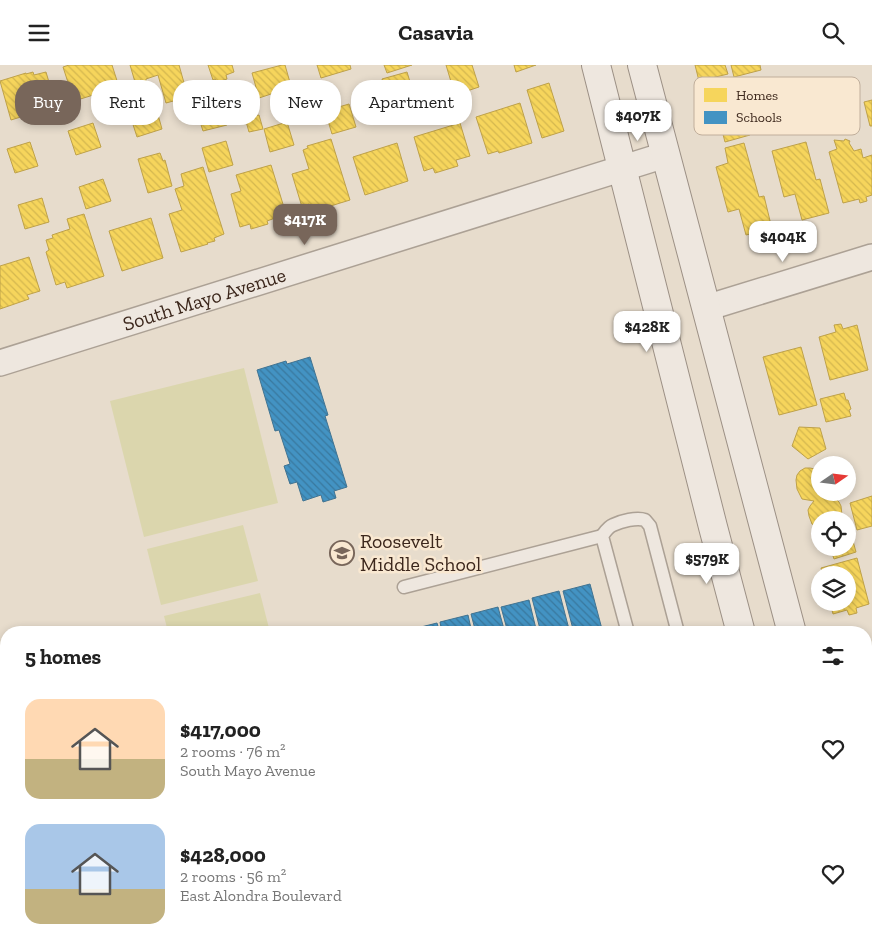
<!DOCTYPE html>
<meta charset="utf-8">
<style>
:root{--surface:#fff;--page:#f6f6f6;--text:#222;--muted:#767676;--accent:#78665a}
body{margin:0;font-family:"Zilla Slab",serif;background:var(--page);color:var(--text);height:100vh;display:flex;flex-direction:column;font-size:19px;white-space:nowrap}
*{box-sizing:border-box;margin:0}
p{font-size:16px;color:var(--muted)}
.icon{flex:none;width:28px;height:28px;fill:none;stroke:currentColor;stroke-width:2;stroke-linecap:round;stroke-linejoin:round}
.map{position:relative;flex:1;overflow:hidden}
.drawer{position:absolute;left:0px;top:561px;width:872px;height:321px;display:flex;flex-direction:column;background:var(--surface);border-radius:20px 20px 0 0;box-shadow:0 2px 8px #0003}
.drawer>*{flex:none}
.guide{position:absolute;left:15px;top:15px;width:500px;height:45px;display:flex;gap:10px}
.needle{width:32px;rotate:76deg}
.tools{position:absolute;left:811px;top:391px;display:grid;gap:10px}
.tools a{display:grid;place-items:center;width:45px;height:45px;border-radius:50%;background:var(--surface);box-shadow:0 2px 8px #0003;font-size:25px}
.price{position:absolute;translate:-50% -42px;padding:0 11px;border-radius:10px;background:#fff;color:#222;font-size:16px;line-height:32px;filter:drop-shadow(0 1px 2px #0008)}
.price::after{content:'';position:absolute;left:50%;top:30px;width:15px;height:11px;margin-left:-8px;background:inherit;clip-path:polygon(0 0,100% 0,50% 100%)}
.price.current{background:var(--accent);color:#fff}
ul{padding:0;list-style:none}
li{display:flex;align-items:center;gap:15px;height:125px;padding:0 25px}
li span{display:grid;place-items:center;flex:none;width:140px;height:100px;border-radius:15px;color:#555}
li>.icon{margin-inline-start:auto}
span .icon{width:60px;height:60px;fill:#fffc;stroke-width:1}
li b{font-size:21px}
h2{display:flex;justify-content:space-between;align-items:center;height:60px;padding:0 25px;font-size:21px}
.tag{padding:0 18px;border-radius:20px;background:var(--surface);box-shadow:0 2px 8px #0003;font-size:18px;line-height:45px}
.tag.current{background:var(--accent);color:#fff}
header{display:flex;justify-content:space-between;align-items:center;height:65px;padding:0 25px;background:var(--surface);font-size:22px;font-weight:700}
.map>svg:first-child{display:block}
</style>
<header><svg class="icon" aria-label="menu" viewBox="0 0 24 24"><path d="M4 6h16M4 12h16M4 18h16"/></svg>Casavia<svg class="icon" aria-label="search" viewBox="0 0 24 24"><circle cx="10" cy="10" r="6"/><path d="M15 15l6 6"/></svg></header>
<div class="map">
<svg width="872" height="882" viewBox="0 0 872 882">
<defs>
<pattern id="homes-back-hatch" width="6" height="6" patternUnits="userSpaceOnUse" patternTransform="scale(1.25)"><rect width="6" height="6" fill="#f6d55c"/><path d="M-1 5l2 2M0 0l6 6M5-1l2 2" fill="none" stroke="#d4b74f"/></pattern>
<pattern id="schools-back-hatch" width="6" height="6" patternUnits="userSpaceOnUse" patternTransform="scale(1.25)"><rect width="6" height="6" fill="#4393c3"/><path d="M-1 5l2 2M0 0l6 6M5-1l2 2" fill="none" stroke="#39789e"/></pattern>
</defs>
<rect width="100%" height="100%" fill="#e7dccc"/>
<g fill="#dbd6ad">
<path d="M 244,303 L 278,438 L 144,472 L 110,336 Z"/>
<path d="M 243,460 L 258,516 L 161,540 L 147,484 Z"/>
<path d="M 260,528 L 270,567 L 168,567 L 164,551 Z"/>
</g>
<g fill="url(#homes-back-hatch)" stroke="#bea149">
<path d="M 69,0 L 112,0 L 119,22 L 74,36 L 63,2 Z"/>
<path d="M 130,0 L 179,0 L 188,32 L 166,38 L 158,10 L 146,14 L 146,16 L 142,17 L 141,15 L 135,17 Z"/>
<path d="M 208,0 L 232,0 L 234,7 L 226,10 L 227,14 L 217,17 L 215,14 L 213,15 Z"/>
<path d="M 282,0 L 285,0 L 291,21 L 283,24 L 283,25 L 259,33 L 252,8 Z"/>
<path d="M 317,0 L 350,0 L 351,4 L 321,13 Z"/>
<path d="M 384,0 L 412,0 L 387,8 Z"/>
<path d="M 446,0 L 472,0 L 479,22 L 455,30 Z"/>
<path d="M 514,0 L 536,0 L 516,7 Z"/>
<path d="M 695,0 L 725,0 L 728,9 L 699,16 Z"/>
<path d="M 731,0 L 760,0 L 761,5 L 734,12 Z"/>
<path d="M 33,7 L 34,10 L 46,7 L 56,41 L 11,55 L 0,16 L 26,8 L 26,9 Z"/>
<path d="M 407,7 L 418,43 L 393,51 L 382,14 Z"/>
<path d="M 549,18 L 564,66 L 542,73 L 527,25 Z"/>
<path d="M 216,20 L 227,60 L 203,66 L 191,28 Z"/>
<path d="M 872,35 L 872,61 L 870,61 L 864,37 Z"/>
<path d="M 149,38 L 150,40 L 155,39 L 162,64 L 137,72 L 129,47 L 132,46 L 132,44 Z"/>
<path d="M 520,38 L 532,78 L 499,88 L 498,86 L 488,89 L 476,52 Z"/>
<path d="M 349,39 L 356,62 L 332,69 L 325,46 Z"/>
<path d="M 744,44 L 750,70 L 725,77 L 718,50 Z"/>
<path d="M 259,50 L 263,64 L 249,67 L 245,53 Z"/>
<path d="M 287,57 L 294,80 L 270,87 L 264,64 Z"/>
<path d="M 93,58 L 101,82 L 76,90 L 68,66 Z"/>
<path d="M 460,58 L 470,91 L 456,95 L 458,101 L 435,108 L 433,103 L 424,106 L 414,72 Z"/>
<path d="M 331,74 L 350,135 L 311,147 L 309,139 L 302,142 L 292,109 L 309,104 L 303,85 L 308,83 L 307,81 Z"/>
<path d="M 845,74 L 850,76 L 849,78 L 854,86 L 861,84 L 863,93 L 872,90 L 872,130 L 866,132 L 867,136 L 860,138 L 859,134 L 843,138 L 829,87 L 837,84 L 834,75 L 844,76 Z"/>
<path d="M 226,76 L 233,100 L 209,107 L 202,83 Z"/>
<path d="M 30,77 L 38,101 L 15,108 L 7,84 Z"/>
<path d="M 806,77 L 816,115 L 820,114 L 829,148 L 802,155 L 795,129 L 784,132 L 772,86 Z"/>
<path d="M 397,78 L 408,116 L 365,130 L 353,92 Z"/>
<path d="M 744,78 L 759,132 L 764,131 L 772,164 L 746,170 L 739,144 L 728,147 L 716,102 L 728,98 L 725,83 Z"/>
<path d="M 160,88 L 163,96 L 165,95 L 172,121 L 148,128 L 138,94 Z"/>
<path d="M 271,100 L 286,149 L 267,156 L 268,159 L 251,164 L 250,159 L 240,162 L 231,129 L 241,126 L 236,110 Z"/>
<path d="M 203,102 L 224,169 L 214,173 L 215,176 L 207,178 L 208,179 L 181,187 L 169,149 L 182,145 L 175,124 L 184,121 L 181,109 Z"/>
<path d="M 103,114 L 111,136 L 86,144 L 79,122 Z"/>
<path d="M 42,133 L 49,157 L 25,164 L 18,140 Z"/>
<path d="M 84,149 L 104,211 L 67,223 L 65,217 L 56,220 L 46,187 L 49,185 L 46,175 L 53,173 L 52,170 L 70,164 L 67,154 Z"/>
<path d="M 151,153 L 163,193 L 122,206 L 109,166 Z"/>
<path d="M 29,192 L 40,226 L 27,230 L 29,234 L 0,244 L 0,201 Z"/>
<path d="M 841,259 L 843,264 L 857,260 L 868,305 L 830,315 L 819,272 L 836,267 L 834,260 Z"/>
<path d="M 801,282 L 817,340 L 779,350 L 763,292 Z"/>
<path d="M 844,328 L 846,335 L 848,335 L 851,344 L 849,345 L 851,351 L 826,357 L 820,334 Z"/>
<path d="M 799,362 L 820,363 L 826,384 L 808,394 L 792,381 Z"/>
<path d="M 805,403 L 810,403 L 820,405 L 820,428 L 825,428 L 826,430 L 831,431 L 835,433 L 839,437 L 841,441 L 842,450 L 840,455 L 820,455 L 820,464 L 812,459 L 809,451 L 808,445 L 810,441 L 814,436 L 802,434 L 797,424 L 796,415 L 797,410 L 800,406 Z"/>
<path d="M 872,431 L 872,461 L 857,465 L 850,438 Z"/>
<path d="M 848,466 L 851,477 L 853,476 L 856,487 L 834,494 L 830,482 L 848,482 Z"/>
<path d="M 857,493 L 869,539 L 856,543 L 857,548 L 849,550 L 847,545 L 833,549 L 830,538 L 848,538 L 848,510 L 823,510 L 821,503 Z"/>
<path d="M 872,662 L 872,694 L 866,696 L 866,663 Z"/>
</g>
<g fill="url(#schools-back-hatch)" stroke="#417391">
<path d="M 310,292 L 328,350 L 325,351 L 347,422 L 334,426 L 336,433 L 323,437 L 321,430 L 303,436 L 297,417 L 290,419 L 284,401 L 290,399 L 279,365 L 275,366 L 257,305 L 286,296 L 287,299 Z"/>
<path d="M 590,519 L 603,568 L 574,568 L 563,526 Z"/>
<path d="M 559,526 L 570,568 L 541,568 L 532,533 Z"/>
<path d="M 529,535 L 537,568 L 508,568 L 501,542 Z"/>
<path d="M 498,542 L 505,568 L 476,568 L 471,549 Z"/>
<path d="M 468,550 L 472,568 L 442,568 L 440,557 Z"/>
<path d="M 437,558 L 440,568 L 410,568 L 409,565 Z"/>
<path d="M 452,876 L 479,876 L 481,882 L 454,882 Z"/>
<path d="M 668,876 L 682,876 L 684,882 L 705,876 L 772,876 L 773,882 L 670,882 Z"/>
<path d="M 419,877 L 420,882 L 400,882 Z"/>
</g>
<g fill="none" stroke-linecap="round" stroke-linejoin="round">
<defs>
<g id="service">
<path d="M 404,522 L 602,471"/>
<path d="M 628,568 L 602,471 C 605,467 608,462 613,460 C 621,456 637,452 645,455 L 650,461 L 678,568"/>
</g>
<g id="minor">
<path d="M 706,243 L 872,192"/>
<path id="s1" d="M 0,298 L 665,90"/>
<path d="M 866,602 L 872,600"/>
</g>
<g id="secondary">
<path d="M 596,0 L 713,462 L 741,568"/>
<path d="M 642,0 L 792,568"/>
<path d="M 866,832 L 872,852"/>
<path d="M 827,876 L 829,882"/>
</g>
</defs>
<use href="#service" stroke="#aca195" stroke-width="15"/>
<use href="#minor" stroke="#aca195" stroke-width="28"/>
<use href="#secondary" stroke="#9c9085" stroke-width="30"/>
<use href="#service" stroke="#eee7df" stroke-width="12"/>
<use href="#minor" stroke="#eee7df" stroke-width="25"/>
<use href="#secondary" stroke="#eee7df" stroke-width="28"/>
</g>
<defs>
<symbol id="school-ring" viewBox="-11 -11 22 22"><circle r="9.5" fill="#f9e8d1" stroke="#78665a" stroke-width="1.5"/><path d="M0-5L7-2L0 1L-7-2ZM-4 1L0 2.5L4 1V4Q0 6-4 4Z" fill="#78665a"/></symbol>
</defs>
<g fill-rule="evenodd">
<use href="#school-ring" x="328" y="474" width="28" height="28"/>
</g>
<g text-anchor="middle" stroke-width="5" stroke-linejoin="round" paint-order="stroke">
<g font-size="20" fill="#3c271c" stroke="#f9e8d1">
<text dy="7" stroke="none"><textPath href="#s1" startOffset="214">South Mayo Avenue</textPath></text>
</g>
<g font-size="20" fill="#3c271c" stroke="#f9e8d1" text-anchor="start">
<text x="360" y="483">Roosevelt<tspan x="360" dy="23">Middle School</tspan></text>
</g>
</g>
<rect x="694" y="12" width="166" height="58" rx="8" fill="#f9e8d1" stroke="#c0ae9b" stroke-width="1"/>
<rect x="704" y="23" width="23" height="14" fill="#f6d55c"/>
<rect x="704" y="46" width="23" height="13" fill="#4393c3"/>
<g font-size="14" fill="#3c271c">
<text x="736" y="35">Homes</text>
<text x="736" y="57">Schools</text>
</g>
</svg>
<div class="tools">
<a><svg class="needle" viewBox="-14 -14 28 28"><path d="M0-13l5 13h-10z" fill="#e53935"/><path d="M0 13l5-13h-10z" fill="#767676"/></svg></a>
<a><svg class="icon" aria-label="locate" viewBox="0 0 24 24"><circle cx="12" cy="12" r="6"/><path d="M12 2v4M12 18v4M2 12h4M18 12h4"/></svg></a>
<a><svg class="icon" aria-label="layers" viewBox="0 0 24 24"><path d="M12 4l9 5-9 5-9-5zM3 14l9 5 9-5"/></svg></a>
</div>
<b class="price" style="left:638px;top:77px">$407K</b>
<b class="price current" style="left:305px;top:181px">$417K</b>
<b class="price" style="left:783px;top:198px">$404K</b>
<b class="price" style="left:647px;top:288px">$428K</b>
<b class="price" style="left:707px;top:520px">$579K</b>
<div class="guide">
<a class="tag current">Buy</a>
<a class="tag">Rent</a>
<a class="tag">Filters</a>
<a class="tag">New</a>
<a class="tag">Apartment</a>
</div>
<section class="drawer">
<h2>5 homes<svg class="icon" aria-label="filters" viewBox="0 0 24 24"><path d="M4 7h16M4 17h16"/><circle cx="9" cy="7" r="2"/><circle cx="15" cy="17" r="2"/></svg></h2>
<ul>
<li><span style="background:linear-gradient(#ffd9b3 60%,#c2b280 0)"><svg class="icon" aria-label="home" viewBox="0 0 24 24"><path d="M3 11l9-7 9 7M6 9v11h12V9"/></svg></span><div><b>$417,000</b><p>2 rooms · 76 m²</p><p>South Mayo Avenue</p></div><svg class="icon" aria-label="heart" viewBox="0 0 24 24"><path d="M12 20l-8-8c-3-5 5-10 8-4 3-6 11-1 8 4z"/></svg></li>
<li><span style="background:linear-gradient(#a9c7e8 65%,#c2b280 0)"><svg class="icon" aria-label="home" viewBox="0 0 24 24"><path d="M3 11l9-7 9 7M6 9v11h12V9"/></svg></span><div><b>$428,000</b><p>2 rooms · 56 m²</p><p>East Alondra Boulevard</p></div><svg class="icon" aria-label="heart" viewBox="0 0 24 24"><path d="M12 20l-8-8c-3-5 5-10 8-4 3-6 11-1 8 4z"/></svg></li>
</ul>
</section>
</div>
